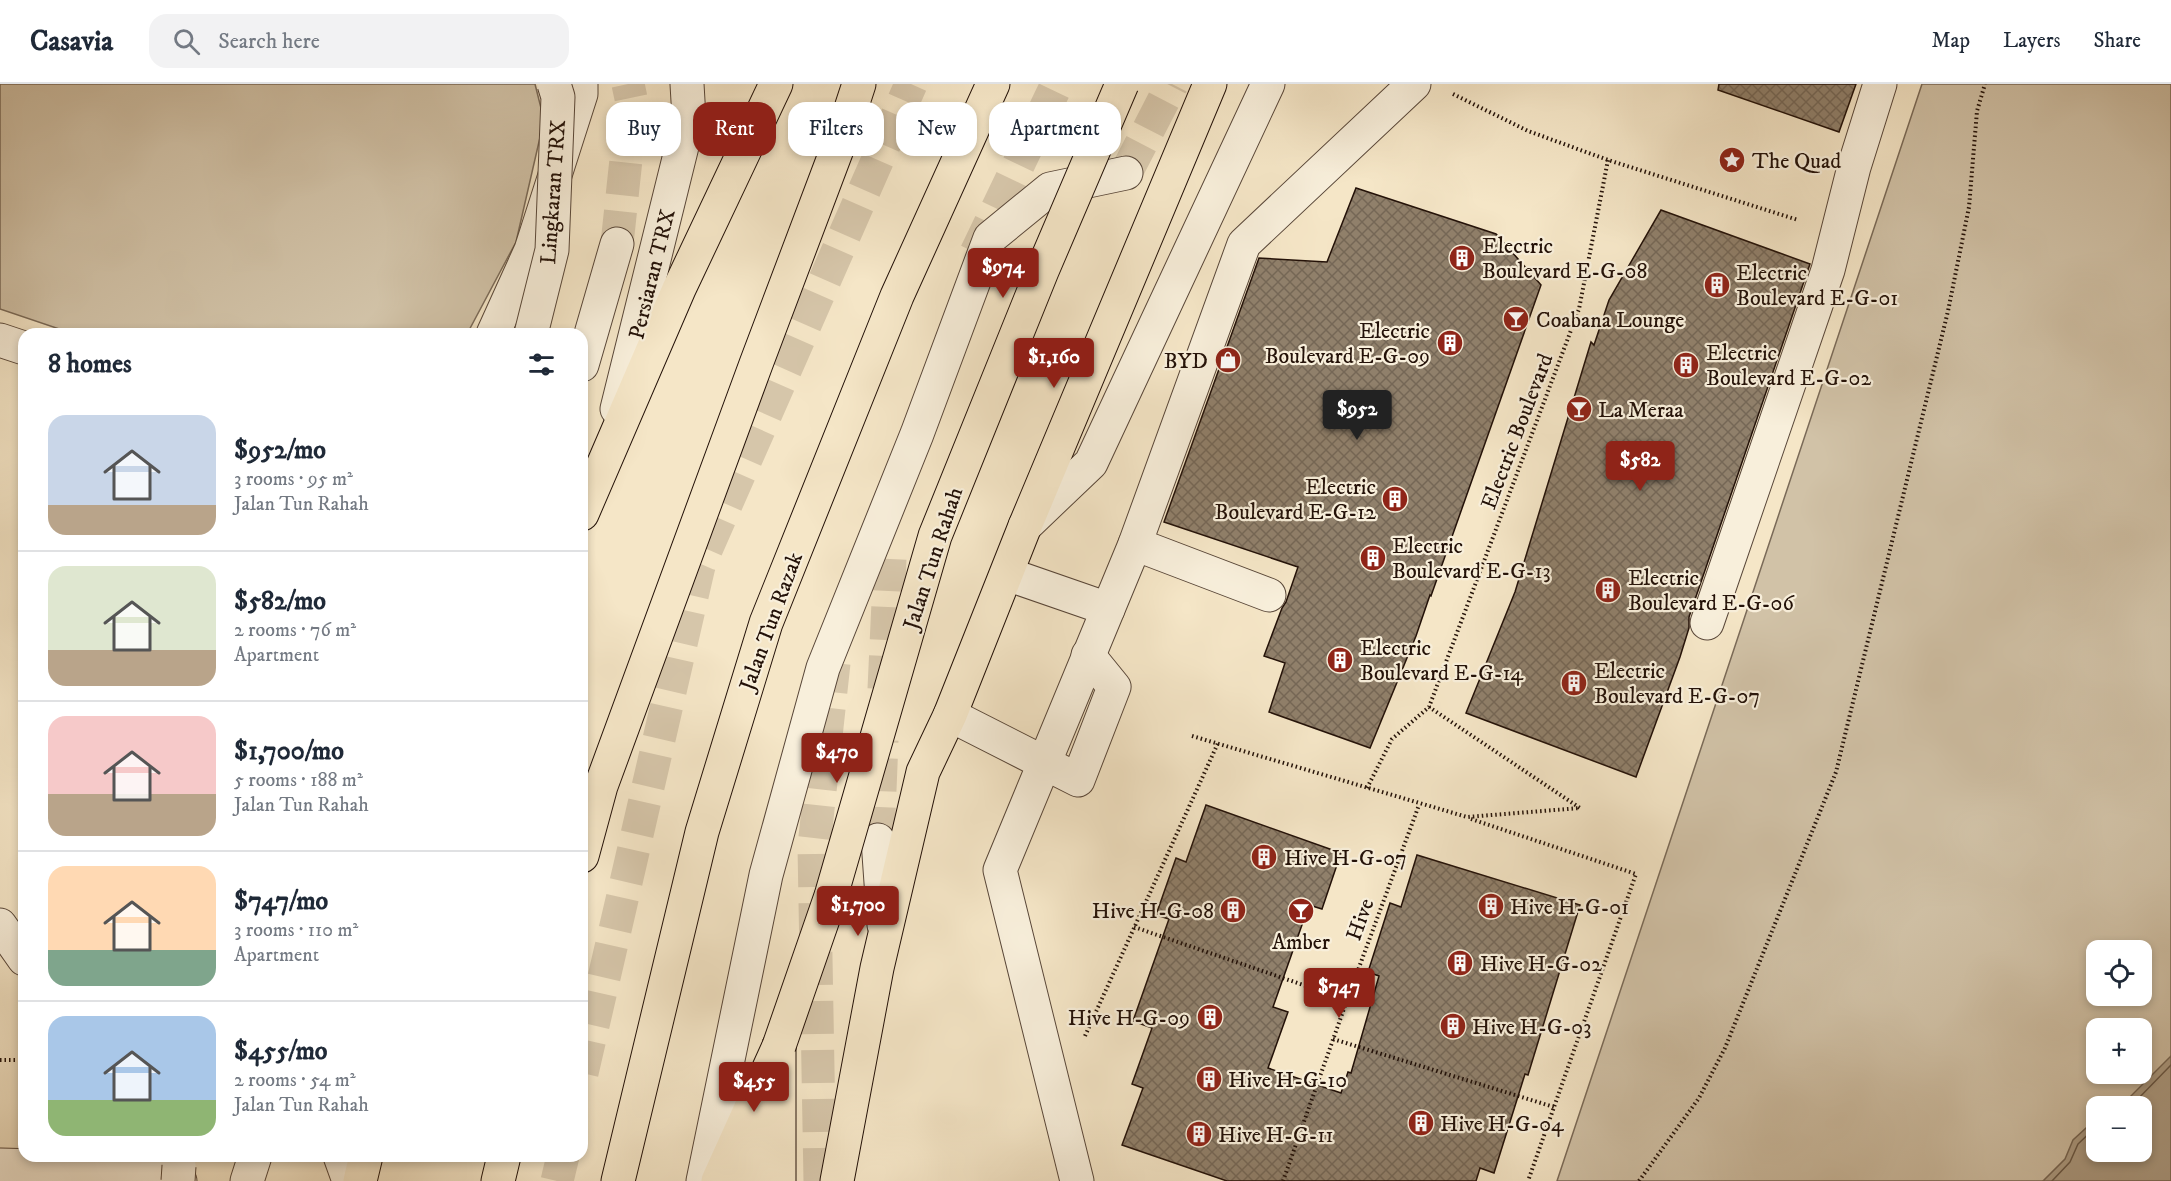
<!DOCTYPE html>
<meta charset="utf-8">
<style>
:root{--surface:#fff;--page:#f2f2f3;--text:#1f2937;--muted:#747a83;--line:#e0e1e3;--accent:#8f2418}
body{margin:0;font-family:"IM FELL DW Pica",serif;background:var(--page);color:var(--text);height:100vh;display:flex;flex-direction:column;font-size:22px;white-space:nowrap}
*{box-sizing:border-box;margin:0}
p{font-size:20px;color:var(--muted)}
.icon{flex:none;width:33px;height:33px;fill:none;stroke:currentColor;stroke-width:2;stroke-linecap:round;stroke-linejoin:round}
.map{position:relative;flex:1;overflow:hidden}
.details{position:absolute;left:18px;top:244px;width:570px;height:834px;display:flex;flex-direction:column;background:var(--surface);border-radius:18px;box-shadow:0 3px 9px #0003}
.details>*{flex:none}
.banner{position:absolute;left:606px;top:18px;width:570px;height:54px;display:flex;gap:12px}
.fabs{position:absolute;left:2086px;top:856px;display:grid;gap:12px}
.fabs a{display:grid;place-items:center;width:66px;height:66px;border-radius:12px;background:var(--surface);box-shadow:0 3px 9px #0003;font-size:30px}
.price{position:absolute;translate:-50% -51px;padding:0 14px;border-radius:6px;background:var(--accent);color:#fff;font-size:20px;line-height:39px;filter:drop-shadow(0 2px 3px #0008)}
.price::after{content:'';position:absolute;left:50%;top:36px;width:18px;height:14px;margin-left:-9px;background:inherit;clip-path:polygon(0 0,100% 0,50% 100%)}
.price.current{background:#222;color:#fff}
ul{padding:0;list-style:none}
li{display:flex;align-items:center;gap:18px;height:150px;padding:0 30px}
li+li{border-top:2px solid var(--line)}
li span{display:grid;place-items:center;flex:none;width:168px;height:120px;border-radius:18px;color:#555}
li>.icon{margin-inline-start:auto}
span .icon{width:72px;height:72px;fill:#fffc;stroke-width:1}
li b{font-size:26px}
h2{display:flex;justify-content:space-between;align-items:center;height:72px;padding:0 30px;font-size:26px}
.pill{padding:0 21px;border-radius:18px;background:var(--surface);box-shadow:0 3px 9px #0003;font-size:21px;line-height:54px}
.pill.current{background:var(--accent);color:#fff}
header{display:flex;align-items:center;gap:36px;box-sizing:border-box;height:84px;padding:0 30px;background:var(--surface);border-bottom:2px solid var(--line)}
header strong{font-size:28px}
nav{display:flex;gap:33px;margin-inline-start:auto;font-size:21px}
.search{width:420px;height:54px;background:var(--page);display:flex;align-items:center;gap:15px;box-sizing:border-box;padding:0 21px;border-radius:18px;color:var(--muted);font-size:22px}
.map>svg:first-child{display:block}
</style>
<header>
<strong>Casavia</strong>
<div class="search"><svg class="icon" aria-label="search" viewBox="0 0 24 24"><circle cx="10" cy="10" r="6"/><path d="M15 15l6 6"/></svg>Search here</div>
<nav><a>Map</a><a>Layers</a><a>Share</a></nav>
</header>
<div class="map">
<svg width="2171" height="1097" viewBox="0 0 2171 1097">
<defs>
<pattern id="building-cross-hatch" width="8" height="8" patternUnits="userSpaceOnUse" patternTransform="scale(1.5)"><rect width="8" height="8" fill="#90806b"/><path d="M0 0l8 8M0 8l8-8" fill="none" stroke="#756756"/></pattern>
</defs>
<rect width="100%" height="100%" fill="#f5e6c7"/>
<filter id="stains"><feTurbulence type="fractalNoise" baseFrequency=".00333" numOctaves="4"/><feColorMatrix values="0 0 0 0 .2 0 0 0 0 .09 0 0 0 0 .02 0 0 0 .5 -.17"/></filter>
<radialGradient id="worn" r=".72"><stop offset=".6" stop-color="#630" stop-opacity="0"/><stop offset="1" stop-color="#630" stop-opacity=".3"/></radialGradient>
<g fill="#d1c2a7" stroke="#7a6a58" stroke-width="1.5" fill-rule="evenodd">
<path d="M 0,0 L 535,0 L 544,36 L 516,158 L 467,250 L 74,250 L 0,225 Z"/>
<path d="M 1922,0 L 2171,0 L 2171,1097 L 1557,1097 ZM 2097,867 L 2142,867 L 2142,912 L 2097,912 ZM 2097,945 L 2142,945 L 2142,990 L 2097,990 ZM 2097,1023 L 2142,1023 L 2142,1068 L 2097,1068 Z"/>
</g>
<path fill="#ae9e86" stroke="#766654" stroke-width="1.5" d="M 2171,972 L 2171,1097 L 2043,1097 L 2065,1075 L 2073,1056 L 2097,1034 L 2097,1068 L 2142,1068 L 2142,1023 L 2112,1023 L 2128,1015 Z"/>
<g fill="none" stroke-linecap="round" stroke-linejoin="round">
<g stroke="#685847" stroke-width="1.5">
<path d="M 2125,1023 L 2133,1020 L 2171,981"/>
<path d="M 2052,1097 L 2070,1078 L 2078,1060 L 2097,1042"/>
</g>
</g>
<g fill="url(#building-cross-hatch)" stroke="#231108" stroke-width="1.5">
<path d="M 1719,0 L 1856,0 L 1839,48 L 1718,6 Z"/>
<path d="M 1356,104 L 1496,150 L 1541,201 L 1431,512 L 1430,511 L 1416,552 L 1370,664 L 1269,628 L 1285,579 L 1264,572 L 1282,524 L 1286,518 L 1298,483 L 1164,438 L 1259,174 L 1327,178 Z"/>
<path d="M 1661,126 L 1810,180 L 1689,533 L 1689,544 L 1680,573 L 1636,693 L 1466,629 L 1515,508 L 1591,258 L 1594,261 L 1609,216 Z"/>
<path d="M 1206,721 L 1341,769 L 1322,825 L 1309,821 L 1273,923 L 1288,928 L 1268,984 L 1341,1009 L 1348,988 L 1351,989 L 1379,892 L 1368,888 L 1390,819 L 1401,823 L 1417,771 L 1580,821 L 1528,991 L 1525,990 L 1494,1089 L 1480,1084 L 1476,1097 L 1227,1097 L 1122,1061 L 1143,1004 L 1132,1000 L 1152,944 L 1133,937 L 1169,835 L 1156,831 L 1176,774 L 1186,778 Z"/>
</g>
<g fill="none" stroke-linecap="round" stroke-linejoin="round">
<g stroke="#d6c6aa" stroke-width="33" stroke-dasharray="33 16" stroke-linecap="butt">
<path d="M 1126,89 L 1172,0"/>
<path d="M 617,160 L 632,19 L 628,0"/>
<path d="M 884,605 L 890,475"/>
<path d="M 878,756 L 882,656"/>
</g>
<g stroke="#d6c6aa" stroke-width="33" stroke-dasharray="33 16" stroke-linecap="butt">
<path d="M 976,169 L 1057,0"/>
<path d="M 582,989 L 699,482 L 911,0"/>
<path d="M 557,1097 L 563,1072"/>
<path d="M 820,1097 L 814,762 L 834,579"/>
</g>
<defs>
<g id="minor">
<path d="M 493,250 L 531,166 L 581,10 L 581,0"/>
<path d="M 0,256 L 24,264"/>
<path d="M 582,281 L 617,160"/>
<path d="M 617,325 L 689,34 L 687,0"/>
<path d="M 1025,442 L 1091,379 L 1268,0"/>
<path d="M 1135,460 L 1269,511"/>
<path d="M 1007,490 L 1108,525"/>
<path d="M 1707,539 L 1828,186 L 1854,83 L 1880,0"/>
<path d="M 950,631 L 1078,696 L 1114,603 L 1088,571"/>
<path d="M 878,756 L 884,841"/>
<path d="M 0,841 L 24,875"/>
<path d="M 340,1072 L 349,1097"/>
<path d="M 0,1081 L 154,1085 L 180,1097"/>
<path d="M 247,1097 L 255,1072"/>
<path d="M 703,1097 L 766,791 L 823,584 L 917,350 L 990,154 L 1050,105 L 1126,89"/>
<path d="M 1077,1097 L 1000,786 L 1135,460 L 1244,160 L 1414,0"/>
</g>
<g id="major">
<path d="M 582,430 L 679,205 L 776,0"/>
<path d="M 582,772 L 601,702 L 756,280 L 842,52 L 859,0"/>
<path d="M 779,962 L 779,1097"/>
<path d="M 360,1097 L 366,1072"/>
<path d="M 498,1097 L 504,1072"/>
<path d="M 618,1097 L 702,748 L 766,539 L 897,212 L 993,0"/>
<path d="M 837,1097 L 877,884 L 923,688 L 950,631 L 1025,442 L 1210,0"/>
</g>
<g id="highway">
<path d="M 718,1097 L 779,962"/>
<path d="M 747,1097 L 761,1039"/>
</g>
</defs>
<use href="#minor" stroke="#584638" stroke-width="35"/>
<use href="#major" stroke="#231108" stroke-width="35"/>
<use href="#highway" stroke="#231108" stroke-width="35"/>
<g stroke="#231108" stroke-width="4" stroke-dasharray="1.5 3" stroke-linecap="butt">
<path d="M 1453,10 L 1528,47 L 1608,76 L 1798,136"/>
<path d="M 1192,652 L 1467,733 L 1580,724 L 1429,623"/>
<path d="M 1367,704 L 1392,655 L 1429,623 L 1579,225 L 1608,76"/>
<path d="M 1471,735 L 1636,790 L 1528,1097"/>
<path d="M 1134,843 L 1347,916"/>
<path d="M 1085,952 L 1218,659"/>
<path d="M 1333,955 L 1554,1023"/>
<path d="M 0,976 L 24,976"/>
<path d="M 1283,1097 L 1347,916 L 1419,721"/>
<path d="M 1639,1097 L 1699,1014 L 1725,964 L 1836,688 L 1948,227 L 1969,123 L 1977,27 L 1985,0"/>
</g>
<use href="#minor" stroke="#f8efdb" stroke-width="33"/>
<use href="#major" stroke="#f5e6c7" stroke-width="33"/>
<use href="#highway" stroke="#f5e6c7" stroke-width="33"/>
<defs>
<g id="minor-bridge">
<path d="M 531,250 L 552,166 L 558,13 L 554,0"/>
<path d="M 178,1097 L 179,1082"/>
</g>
<path id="major-bridge" d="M 779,962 L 831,812 L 935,452 L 1042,187 L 1122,0"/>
</defs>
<use href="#minor-bridge" stroke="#584638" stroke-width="35" stroke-linecap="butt"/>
<use href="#major-bridge" stroke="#231108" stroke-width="35" stroke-linecap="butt"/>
<use href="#minor-bridge" stroke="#f8efdb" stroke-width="33"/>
<use href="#major-bridge" stroke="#f5e6c7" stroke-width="33"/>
</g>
<defs>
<symbol id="sight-disc" viewBox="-11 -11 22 22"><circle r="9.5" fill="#8f2418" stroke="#f8efdb"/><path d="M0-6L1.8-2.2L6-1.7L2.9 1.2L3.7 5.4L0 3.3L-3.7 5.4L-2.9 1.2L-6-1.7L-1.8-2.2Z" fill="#fff"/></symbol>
<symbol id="building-disc" viewBox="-11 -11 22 22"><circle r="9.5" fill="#8f2418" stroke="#f8efdb"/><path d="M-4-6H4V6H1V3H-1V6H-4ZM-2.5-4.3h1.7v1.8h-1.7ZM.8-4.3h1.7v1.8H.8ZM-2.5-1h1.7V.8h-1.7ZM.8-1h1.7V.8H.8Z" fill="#fff"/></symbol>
<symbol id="bar-disc" viewBox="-11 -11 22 22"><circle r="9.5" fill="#8f2418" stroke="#f8efdb"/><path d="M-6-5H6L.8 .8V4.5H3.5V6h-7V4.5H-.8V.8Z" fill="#fff"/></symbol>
<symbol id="shop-disc" viewBox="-11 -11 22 22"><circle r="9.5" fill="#8f2418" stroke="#f8efdb"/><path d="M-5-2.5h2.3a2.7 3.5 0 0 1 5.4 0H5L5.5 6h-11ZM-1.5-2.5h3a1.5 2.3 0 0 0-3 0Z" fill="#fff"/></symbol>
</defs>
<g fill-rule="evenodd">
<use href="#sight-disc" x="1717" y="61" width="30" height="30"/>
<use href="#building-disc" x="1447" y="159" width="30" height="30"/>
<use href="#building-disc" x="1702" y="186" width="30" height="30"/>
<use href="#bar-disc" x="1501" y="220" width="30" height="30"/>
<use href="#building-disc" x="1435" y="244" width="30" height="30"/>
<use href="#shop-disc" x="1213" y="261" width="30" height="30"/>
<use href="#building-disc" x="1671" y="266" width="30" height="30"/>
<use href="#bar-disc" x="1564" y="310" width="30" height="30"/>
<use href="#building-disc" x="1380" y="400" width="30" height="30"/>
<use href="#building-disc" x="1358" y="459" width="30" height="30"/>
<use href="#building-disc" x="1593" y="491" width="30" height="30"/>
<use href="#building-disc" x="1325" y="561" width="30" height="30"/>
<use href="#building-disc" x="1559" y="584" width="30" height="30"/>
<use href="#building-disc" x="1249" y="758" width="30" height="30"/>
<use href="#building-disc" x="1476" y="807" width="30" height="30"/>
<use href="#building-disc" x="1218" y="811" width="30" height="30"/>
<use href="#bar-disc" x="1286" y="812" width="30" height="30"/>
<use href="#building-disc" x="1445" y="864" width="30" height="30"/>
<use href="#building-disc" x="1195" y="918" width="30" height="30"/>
<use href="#building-disc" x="1438" y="927" width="30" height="30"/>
<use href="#building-disc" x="1194" y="980" width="30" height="30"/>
<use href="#building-disc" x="1406" y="1024" width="30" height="30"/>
<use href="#building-disc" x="1184" y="1035" width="30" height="30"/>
</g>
<g text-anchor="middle" stroke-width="4.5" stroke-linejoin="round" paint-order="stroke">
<g font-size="22" fill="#231108" stroke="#f8efdb" text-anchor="start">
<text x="1752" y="84">The Quad</text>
<text x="1482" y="169">Electric<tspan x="1482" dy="25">Boulevard E-G-08</tspan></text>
<text x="1736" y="196">Electric<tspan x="1736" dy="25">Boulevard E-G-01</tspan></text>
<text x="1536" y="243">Coabana Lounge</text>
<text x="1430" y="254" text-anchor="end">Electric<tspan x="1430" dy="25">Boulevard E-G-09</tspan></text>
<text x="1706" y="276">Electric<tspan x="1706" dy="25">Boulevard E-G-02</tspan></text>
<text x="1208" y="284" text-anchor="end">BYD</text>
<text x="1598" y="333">La Meraa</text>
<text x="1376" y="410" text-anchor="end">Electric<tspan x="1376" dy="25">Boulevard E-G-12</tspan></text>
<text x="1392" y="469">Electric<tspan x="1392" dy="25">Boulevard E-G-13</tspan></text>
<text x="1628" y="501">Electric<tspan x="1628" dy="25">Boulevard E-G-06</tspan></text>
<text x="1360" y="571">Electric<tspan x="1360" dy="25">Boulevard E-G-14</tspan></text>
<text x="1594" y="594">Electric<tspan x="1594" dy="25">Boulevard E-G-07</tspan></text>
<text x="1284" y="781">Hive H-G-07</text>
<text x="1510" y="830">Hive H-G-01</text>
<text x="1214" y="834" text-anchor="end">Hive H-G-08</text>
<text x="1301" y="865" text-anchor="middle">Amber</text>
<text x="1480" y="887">Hive H-G-02</text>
<text x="1190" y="941" text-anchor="end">Hive H-G-09</text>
<text x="1472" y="950">Hive H-G-03</text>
<text x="1228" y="1003">Hive H-G-10</text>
<text x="1440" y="1047">Hive H-G-04</text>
<text x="1218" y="1058">Hive H-G-11</text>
</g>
<g font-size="22" fill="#231108" stroke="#f8efdb">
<text transform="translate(552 108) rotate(-86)" y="8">Lingkaran TRX</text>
<text transform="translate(651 190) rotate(-76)" y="8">Persiaran TRX</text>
<text transform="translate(1516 347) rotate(-69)" y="8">Electric Boulevard</text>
<text transform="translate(932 474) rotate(-72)" y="8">Jalan Tun Rahah</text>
<text transform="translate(770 537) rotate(-70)" y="8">Jalan Tun Razak</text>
<text transform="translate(1359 835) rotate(-70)" y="8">Hive</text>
</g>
</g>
<rect width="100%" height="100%" filter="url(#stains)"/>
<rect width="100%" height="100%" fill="url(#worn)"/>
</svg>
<div class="fabs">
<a><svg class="icon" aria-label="locate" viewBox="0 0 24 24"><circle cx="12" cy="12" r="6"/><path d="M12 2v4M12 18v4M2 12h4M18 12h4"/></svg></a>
<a>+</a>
<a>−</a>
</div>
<b class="price" style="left:1003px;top:215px">$974</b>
<b class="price" style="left:1054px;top:305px">$1,160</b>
<b class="price current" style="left:1357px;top:357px">$952</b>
<b class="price" style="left:1640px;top:408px">$582</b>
<b class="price" style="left:837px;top:700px">$470</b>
<b class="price" style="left:858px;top:853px">$1,700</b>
<b class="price" style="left:1339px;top:935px">$747</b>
<b class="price" style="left:754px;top:1029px">$455</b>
<div class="banner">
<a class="pill">Buy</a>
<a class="pill current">Rent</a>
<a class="pill">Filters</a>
<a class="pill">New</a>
<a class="pill">Apartment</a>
</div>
<section class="details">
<h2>8 homes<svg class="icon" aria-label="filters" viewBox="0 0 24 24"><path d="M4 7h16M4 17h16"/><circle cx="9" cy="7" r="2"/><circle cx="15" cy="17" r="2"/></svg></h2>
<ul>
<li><span style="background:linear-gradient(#c9d6e8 75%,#b9a48a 0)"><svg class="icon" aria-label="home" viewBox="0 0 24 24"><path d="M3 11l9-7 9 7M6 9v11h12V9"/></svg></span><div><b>$952/mo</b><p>3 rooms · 95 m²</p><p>Jalan Tun Rahah</p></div></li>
<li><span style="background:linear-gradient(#dfe7d0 70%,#b9a48a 0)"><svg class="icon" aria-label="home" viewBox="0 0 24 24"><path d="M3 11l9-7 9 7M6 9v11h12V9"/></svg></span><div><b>$582/mo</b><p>2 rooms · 76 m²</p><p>Apartment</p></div></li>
<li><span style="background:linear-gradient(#f6c9c9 65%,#b9a48a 0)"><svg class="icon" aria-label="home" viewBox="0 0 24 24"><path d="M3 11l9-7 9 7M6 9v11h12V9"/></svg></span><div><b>$1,700/mo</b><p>5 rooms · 188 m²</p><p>Jalan Tun Rahah</p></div></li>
<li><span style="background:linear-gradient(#ffd9b3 70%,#7fa58c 0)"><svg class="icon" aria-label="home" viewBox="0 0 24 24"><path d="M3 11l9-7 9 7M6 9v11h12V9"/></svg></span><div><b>$747/mo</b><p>3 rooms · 110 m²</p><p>Apartment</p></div></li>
<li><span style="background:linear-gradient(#a9c7e8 70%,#8fb573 0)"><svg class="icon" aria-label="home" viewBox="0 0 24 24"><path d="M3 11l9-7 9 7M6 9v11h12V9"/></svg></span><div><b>$455/mo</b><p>2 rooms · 54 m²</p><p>Jalan Tun Rahah</p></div></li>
</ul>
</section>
</div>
